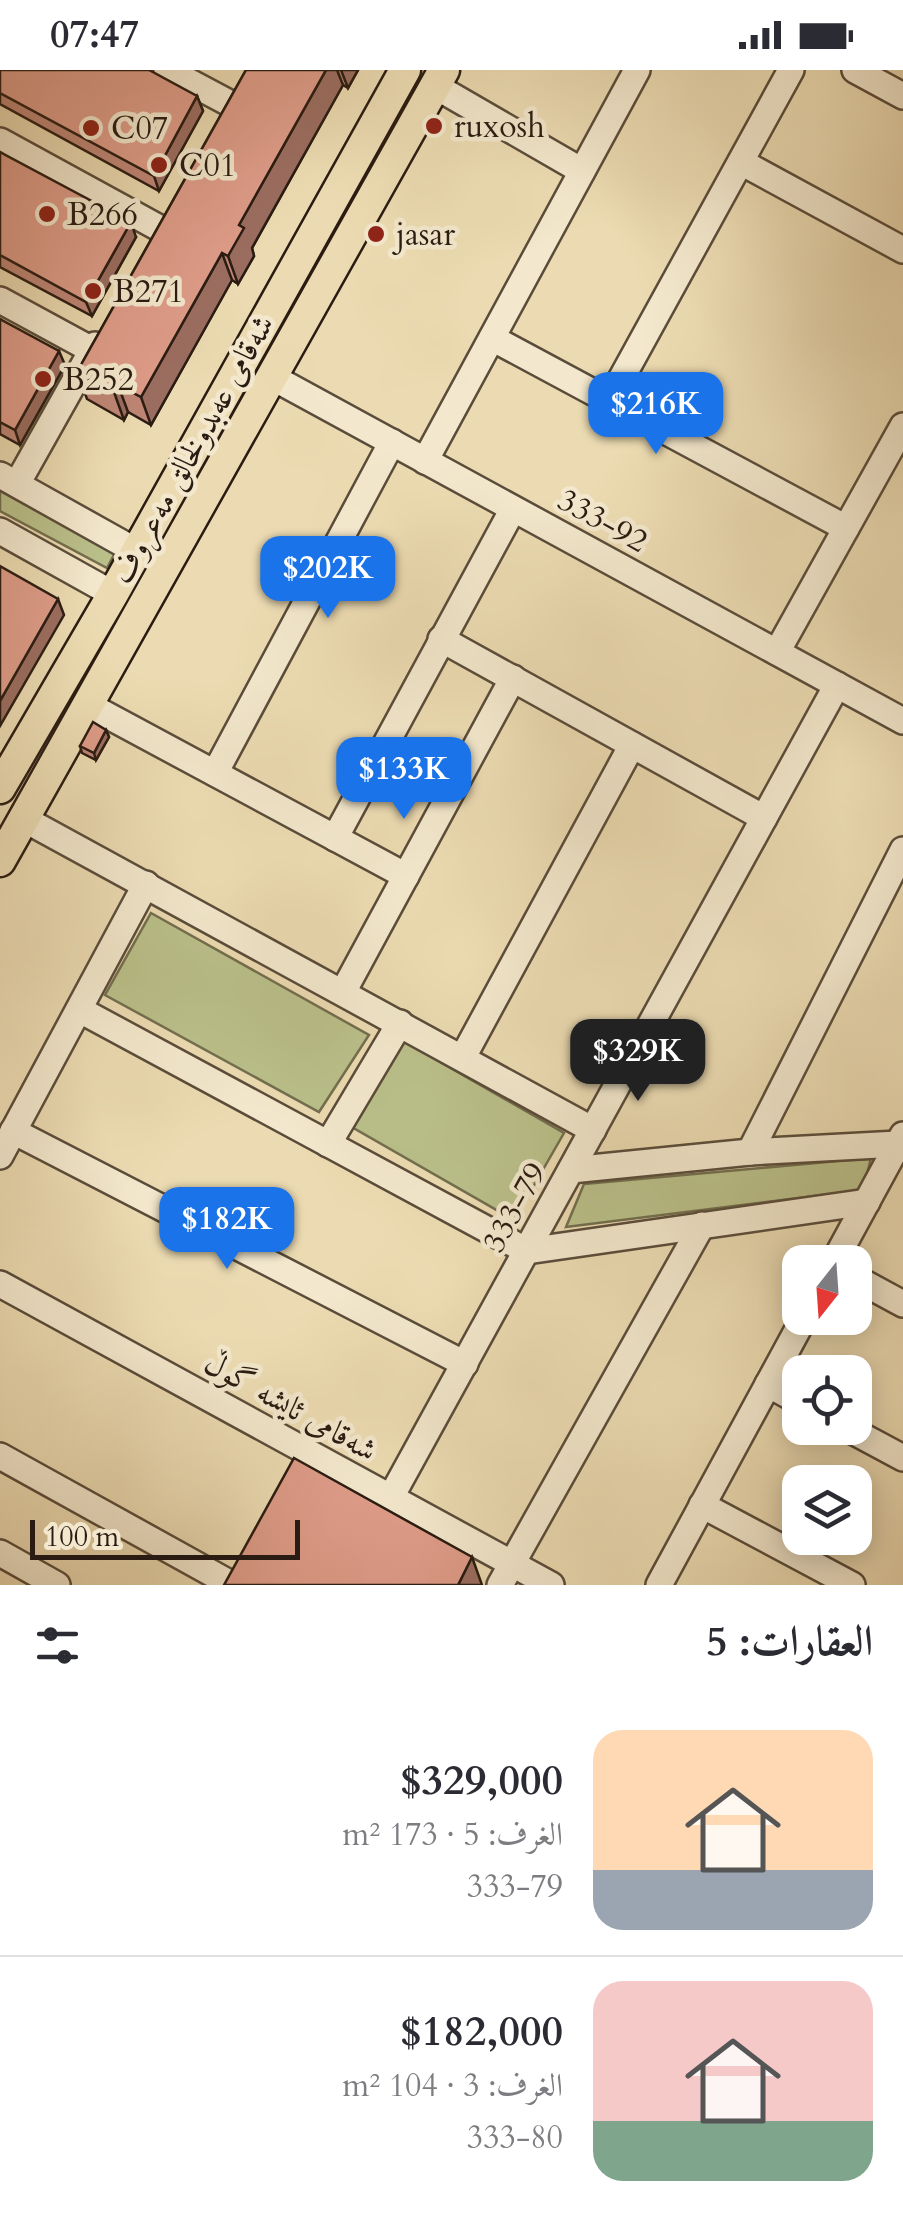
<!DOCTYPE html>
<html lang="ar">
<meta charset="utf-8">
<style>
:root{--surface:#fff;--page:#f7f7f7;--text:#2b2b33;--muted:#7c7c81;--line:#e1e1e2;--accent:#1a73e8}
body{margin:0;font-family:Cardo,Amiri,serif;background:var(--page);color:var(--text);direction:rtl;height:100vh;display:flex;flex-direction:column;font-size:38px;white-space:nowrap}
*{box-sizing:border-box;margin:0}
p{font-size:32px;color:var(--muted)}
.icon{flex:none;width:55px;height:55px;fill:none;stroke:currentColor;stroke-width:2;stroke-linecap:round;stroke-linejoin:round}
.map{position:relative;height:1515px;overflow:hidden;direction:ltr}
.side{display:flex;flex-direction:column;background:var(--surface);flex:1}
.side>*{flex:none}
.needle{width:65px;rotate:197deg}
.controls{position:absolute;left:782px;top:1175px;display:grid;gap:20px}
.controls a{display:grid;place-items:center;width:90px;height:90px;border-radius:20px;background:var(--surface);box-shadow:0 5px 25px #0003;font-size:50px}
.scale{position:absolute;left:30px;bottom:25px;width:270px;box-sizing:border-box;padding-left:10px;border:5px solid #2a1c12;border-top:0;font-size:28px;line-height:35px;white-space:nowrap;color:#2a1c12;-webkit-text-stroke:8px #f3e8cd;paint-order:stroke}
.price{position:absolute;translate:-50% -85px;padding:0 22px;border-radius:20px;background:var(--accent);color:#fff;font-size:32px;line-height:65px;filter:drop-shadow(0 2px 5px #0008)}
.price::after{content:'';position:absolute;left:50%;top:60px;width:30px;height:22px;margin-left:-15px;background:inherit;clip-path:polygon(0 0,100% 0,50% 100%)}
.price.on{background:#222;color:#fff}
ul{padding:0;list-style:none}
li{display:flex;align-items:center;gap:30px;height:250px;padding:0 30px}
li+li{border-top:2px solid var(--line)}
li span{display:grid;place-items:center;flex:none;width:280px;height:200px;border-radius:30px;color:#555}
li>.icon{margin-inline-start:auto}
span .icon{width:120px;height:120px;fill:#fffc;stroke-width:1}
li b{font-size:42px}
h2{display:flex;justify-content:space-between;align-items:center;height:120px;padding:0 30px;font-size:42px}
.status{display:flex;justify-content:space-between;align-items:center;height:70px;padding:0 50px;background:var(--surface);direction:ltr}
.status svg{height:28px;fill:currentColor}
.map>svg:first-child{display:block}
</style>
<div class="status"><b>07:47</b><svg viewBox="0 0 49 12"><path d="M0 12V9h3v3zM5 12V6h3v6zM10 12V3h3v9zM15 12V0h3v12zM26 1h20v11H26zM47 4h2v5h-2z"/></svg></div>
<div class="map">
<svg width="903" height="1515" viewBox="0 0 903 1515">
<rect width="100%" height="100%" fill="#ecdbb2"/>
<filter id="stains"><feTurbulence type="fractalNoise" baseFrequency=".002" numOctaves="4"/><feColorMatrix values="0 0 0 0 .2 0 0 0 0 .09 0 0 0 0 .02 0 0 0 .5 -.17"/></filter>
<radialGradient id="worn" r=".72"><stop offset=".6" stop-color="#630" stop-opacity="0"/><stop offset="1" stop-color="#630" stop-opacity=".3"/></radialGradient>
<g fill="#bac08a" stroke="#726e4e" stroke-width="2.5">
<path d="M 0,419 L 116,481 L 107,498 L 0,441 Z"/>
<path d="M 151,843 L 369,965 L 319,1042 L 105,925 Z"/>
<path d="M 400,969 L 564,1063 L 514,1150 L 350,1056 Z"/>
<path d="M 871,1088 L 863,1120 L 566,1157 L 584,1114 Z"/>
</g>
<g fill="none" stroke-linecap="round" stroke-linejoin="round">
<defs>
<g id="minor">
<path d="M 167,0 L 229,33"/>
<path d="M 855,0 L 903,26"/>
<path d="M 435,16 L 582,101"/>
<path d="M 0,71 L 159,158"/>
<path d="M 741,92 L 903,180"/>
<path d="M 0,230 L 92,280"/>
<path d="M 492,268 L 846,458"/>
<path d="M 272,307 L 903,651"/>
<path d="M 609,331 L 791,0"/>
<path d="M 425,391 L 637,0"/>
<path d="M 0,405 L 136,481"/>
<path d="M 17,414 L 95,275"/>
<path d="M 0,461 L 113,524"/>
<path d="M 441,569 L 764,748"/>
<path d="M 777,582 L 903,356"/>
<path d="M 88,635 L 406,806"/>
<path d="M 215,703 L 392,372"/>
<path d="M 24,749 L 593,1060"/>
<path d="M 335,768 L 513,439"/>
<path d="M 343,922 L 513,608"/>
<path d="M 80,940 L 527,1181 L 867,1132"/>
<path d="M 463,987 L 632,675"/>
<path d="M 13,1061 L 465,1294"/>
<path d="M 328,1074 L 400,953"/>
<path d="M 750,1082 L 903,780"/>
<path d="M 0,1086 L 146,814"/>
<path d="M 571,1100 L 750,1082 L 898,1074"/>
<path d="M 834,1192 L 903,1065"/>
<path d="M 855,1208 L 903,1234"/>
<path d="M 0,1214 L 551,1515"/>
<path d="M 768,1314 L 800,1332"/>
<path d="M 847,1358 L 903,1388"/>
<path d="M 0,1386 L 231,1514"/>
<path d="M 391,1427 L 837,615"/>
<path d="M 702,1435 L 852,1515"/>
<path d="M 0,1483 L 57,1515"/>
<path d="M 500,1515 L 702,1155"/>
<path d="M 659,1515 L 804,1248"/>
</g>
<g id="major">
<path d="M 0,718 L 113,524 L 405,0"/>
<path d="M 0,791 L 444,0"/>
</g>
</defs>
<use href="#minor" stroke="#5a4c3a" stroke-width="30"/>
<use href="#major" stroke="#2a1c12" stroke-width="35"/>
<use href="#minor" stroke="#f3e8cd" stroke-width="25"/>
<use href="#major" stroke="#ecdbb2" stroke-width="30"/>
</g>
<g fill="#bf8676" stroke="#2a1c12" stroke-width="2.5">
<path d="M 0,0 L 197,26 L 203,41 L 159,121 L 0,34 Z"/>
<path d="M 246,0 L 358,0 L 348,18 L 343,15 L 252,178 L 254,186 L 238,214 L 232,210 L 151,355 L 128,342 L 124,350 L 87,329 L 77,302 Z"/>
<path d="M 0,82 L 136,167 L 92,246 L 0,197 Z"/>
<path d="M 0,249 L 65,295 L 20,375 L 0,364 Z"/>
<path d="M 106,660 L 109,667 L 96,690 L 82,683 L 80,676 Z"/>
</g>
<g fill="#9b6d60" stroke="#2a1c12" stroke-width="2.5">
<path d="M 326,0 L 337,0 L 343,15 L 252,178 L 254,186 L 238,214 L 228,186 L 239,155 Z"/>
<path d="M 341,0 L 358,0 L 348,18 Z"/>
<path d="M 197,26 L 203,41 L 159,121 L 154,106 Z"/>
<path d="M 131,152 L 136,167 L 92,246 L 86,232 Z"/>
<path d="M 222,183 L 232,210 L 151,355 L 141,327 Z"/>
<path d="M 59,281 L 65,295 L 20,375 L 15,360 Z"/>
<path d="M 118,315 L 128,342 L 124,350 L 114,322 Z"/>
<path d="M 58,529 L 64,545 L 0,656 L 0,631 Z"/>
<path d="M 106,660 L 109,667 L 96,690 L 94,683 Z"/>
<path d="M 472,1487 L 482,1515 L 458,1515 Z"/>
</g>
<g fill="#de9c89" stroke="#2a1c12" stroke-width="2.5">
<path d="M 0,0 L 149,0 L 197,26 L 154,106 L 0,23 Z"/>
<path d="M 246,0 L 326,0 L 239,155 L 244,158 L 228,186 L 222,183 L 141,327 L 118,315 L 114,322 L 77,302 Z"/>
<path d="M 0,82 L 131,152 L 86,232 L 0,185 Z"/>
<path d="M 0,249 L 59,281 L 15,360 L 0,352 Z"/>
<path d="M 0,496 L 58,529 L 0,631 Z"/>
<path d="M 93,652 L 106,660 L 94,683 L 80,676 Z"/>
<path d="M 294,1388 L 472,1487 L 458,1515 L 224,1515 Z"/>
</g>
<g fill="#8f2418" stroke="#f3e8cd" stroke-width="4">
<circle cx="434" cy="56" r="10"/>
<circle cx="91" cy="58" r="10"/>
<circle cx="159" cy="95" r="10"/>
<circle cx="47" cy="144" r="10"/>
<circle cx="376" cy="164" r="10"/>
<circle cx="93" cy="221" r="10"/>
<circle cx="43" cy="309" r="10"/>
</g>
<g text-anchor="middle" stroke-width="9" stroke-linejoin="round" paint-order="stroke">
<g font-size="32" fill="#2a1c12" stroke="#f3e8cd" text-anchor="start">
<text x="454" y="67">ruxosh</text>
<text x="111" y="69">C07</text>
<text x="179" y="106">C01</text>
<text x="67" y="155">B266</text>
<text x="396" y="175">jasar</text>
<text x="113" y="232">B271</text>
<text x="63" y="320">B252</text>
</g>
<g font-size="32" fill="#2a1c12" stroke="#f3e8cd">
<text transform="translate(192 379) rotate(-61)" y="11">شەقامی عەبدولخالق مەعروف</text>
<text transform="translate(603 450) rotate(29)" y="11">333-92</text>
<text transform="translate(514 1137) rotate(-61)" y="11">333-79</text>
<text transform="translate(291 1336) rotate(29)" y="11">شەقامی ئایشە گوڵ</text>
</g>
</g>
<rect width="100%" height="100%" filter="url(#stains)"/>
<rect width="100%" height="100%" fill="url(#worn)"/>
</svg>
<div class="controls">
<a><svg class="needle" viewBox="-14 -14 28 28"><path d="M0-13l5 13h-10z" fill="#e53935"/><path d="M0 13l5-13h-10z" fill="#7c7c81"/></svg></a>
<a><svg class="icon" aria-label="locate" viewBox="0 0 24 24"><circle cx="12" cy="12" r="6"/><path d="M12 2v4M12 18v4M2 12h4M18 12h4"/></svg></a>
<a><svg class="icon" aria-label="layers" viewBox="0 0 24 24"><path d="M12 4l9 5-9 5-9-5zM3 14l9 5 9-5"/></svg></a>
</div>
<div class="scale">100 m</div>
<b class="price" style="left:656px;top:387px">$216K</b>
<b class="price" style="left:328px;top:551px">$202K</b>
<b class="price" style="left:404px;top:752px">$133K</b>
<b class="price on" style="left:638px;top:1034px">$329K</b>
<b class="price" style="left:227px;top:1202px">$182K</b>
</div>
<section class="side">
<h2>العقارات: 5<svg class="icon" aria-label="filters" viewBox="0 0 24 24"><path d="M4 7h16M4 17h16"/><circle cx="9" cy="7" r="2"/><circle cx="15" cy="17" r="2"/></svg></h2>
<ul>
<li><span style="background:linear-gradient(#ffd9b3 70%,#9aa5b1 0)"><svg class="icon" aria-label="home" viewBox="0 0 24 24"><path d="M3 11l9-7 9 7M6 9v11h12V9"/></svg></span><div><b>$329,000</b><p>الغرف: 5 · 173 m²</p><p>333-79</p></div></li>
<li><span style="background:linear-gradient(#f6c9c9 70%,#7fa58c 0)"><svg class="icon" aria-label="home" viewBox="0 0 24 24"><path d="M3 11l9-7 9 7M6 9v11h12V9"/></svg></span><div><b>$182,000</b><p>الغرف: 3 · 104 m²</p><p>333-80</p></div></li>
</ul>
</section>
